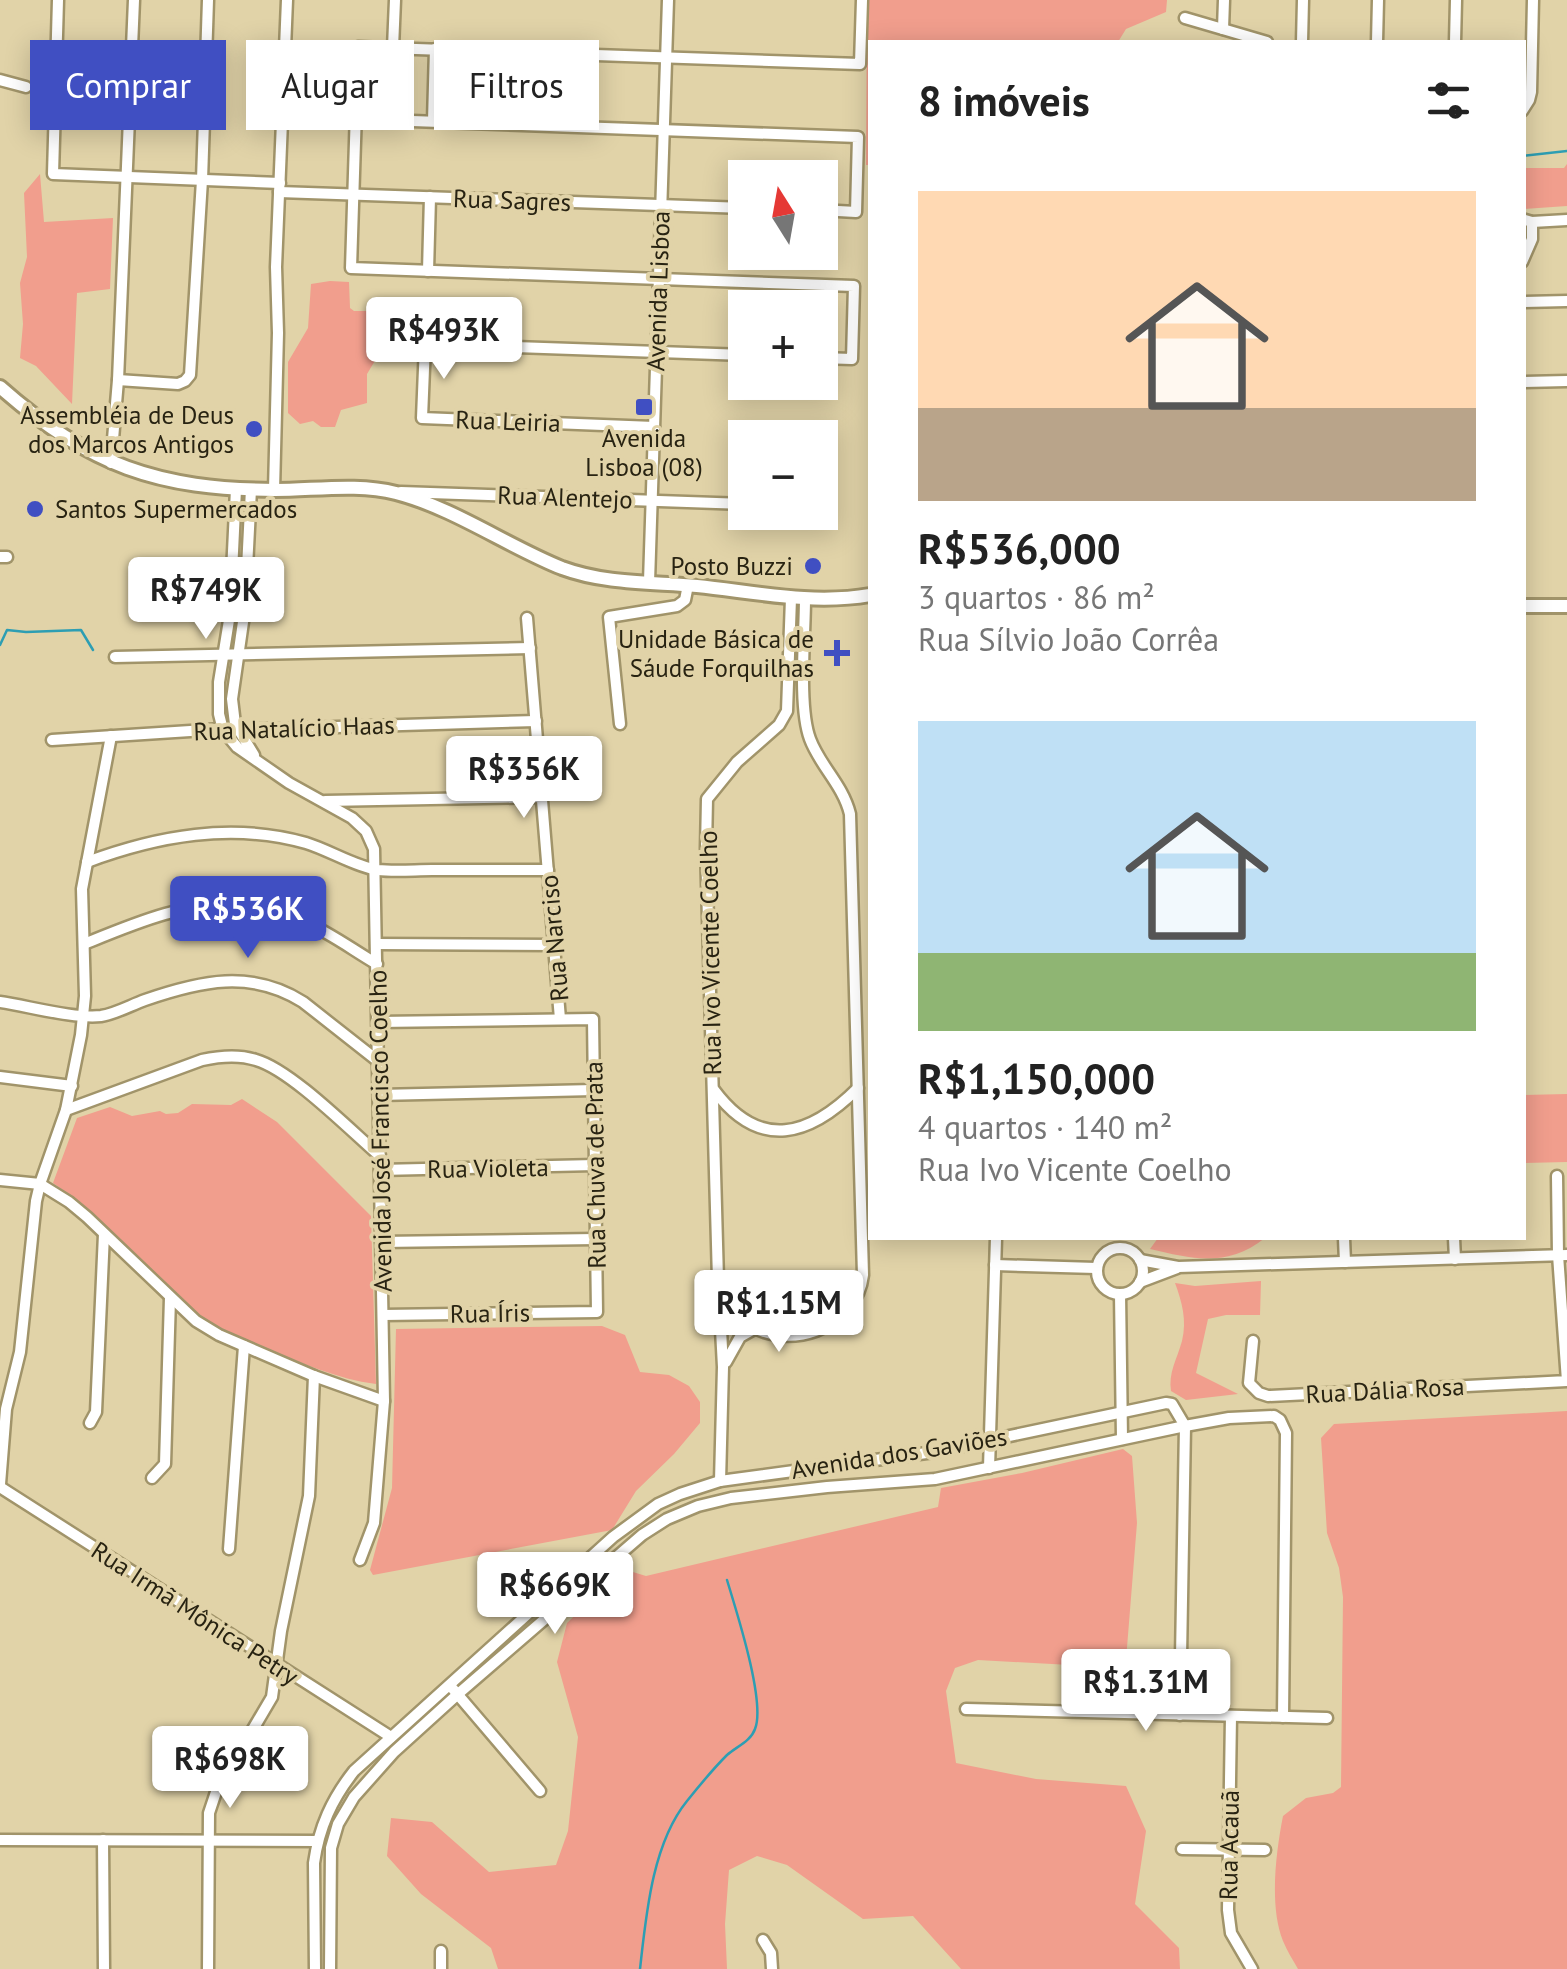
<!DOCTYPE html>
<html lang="pt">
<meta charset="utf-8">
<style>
:root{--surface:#fff;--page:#f6f6f6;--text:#222;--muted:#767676;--accent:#404fc2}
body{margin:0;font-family:"PT Sans",sans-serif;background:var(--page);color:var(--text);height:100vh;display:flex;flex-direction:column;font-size:38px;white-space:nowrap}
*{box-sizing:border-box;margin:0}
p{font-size:32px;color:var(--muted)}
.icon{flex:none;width:55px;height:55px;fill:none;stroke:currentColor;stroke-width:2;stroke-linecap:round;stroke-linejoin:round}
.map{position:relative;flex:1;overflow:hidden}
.details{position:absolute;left:868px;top:40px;width:658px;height:1200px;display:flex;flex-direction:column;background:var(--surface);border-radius:0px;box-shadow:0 5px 25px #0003}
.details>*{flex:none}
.top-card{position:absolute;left:30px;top:40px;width:688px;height:90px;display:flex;gap:20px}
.needle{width:65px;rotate:349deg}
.buttons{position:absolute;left:728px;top:160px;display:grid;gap:20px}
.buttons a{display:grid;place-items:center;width:110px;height:110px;border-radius:0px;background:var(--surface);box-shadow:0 5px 25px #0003;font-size:50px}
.price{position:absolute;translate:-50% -85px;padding:0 22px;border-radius:10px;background:#fff;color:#222;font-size:32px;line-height:65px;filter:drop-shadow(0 2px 5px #0008)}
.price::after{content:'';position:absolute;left:50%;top:60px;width:30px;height:22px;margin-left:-15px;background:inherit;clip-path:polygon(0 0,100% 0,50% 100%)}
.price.selected{background:var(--accent);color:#fff}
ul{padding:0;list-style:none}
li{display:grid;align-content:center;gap:20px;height:530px;padding:0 50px}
li span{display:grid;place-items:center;height:310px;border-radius:0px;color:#555}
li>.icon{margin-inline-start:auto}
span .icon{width:180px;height:180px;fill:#fffc;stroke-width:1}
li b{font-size:42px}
h2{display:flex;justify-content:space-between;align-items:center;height:120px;padding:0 50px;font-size:42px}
.tag{padding:0 35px;border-radius:0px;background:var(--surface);box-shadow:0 5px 25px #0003;font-size:35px;line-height:90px}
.tag.selected{background:var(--accent);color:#fff}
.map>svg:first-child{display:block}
</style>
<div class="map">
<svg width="1567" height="1969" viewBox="0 0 1567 1969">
<rect width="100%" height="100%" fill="#e1d3a8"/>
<g fill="#f19e8d">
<path d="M 867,0 L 1167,0 L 1166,12 L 1126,29 L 1118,42 L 870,42 L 870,165 L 866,165 Z"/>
<path d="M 1567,164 L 1567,206 L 1523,209 L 1526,168 L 1564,168 Z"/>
<path d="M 40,174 L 44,222 L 113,218 L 110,289 L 77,293 L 72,404 L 36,366 L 20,358 L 23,324 L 20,283 L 27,257 L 24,193 Z"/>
<path d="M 330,281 L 349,282 L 350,308 L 354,311 L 406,311 L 415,344 L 379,354 L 367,374 L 367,403 L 341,410 L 335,427 L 321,427 L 313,421 L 300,424 L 288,413 L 288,362 L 308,328 L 311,284 Z"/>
<path d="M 1567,1094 L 1567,1162 L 1523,1163 L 1523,1095 Z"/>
<path d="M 242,1099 L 277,1122 L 371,1216 L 376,1384 C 337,1379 302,1363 265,1348 C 240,1337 212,1327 190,1308 C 143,1268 105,1218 53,1183 L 77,1118 L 110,1107 L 132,1116 L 160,1111 L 166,1114 L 178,1113 L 192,1104 L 231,1105 Z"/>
<path d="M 1158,1238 L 1265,1238 C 1227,1268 1193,1259 1150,1249 Z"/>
<path d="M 1261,1281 L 1260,1315 L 1226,1315 L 1208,1319 L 1196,1373 L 1238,1394 L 1186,1400 L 1171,1391 C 1168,1373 1177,1359 1182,1341 C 1187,1320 1182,1302 1175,1283 L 1195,1286 Z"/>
<path d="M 602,1326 L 625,1335 L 640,1372 L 669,1375 L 689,1386 L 700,1402 L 700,1423 L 674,1454 L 636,1491 L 612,1530 L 373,1575 L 370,1570 L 392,1488 L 396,1329 Z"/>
<path d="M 1567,1411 L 1567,1969 L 1298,1969 C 1293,1960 1287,1951 1283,1941 C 1269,1906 1276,1852 1283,1816 L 1306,1798 L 1333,1793 L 1341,1787 L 1343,1597 L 1339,1568 L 1327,1533 L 1321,1438 L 1334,1424 Z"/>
<path d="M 1123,1449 L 1132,1456 L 1137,1523 L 1126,1660 L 1070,1665 L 978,1660 L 955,1668 L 946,1691 L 956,1763 L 1036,1779 L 1126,1786 L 1146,1831 L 1135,1904 L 1179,1948 L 1180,1969 L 961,1969 L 913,1916 L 863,1919 L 787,1865 L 757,1856 L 729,1870 L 725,1924 L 727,1969 L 498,1969 L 491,1948 L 421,1894 L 387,1856 L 391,1818 L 432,1822 L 489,1872 L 556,1865 L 568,1831 L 578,1737 L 557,1662 L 567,1623 L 623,1569 L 646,1576 L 938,1507 L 941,1488 L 1022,1473 Z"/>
</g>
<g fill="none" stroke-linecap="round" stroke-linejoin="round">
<g stroke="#2d9eb3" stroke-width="2.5">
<path d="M 1522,156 L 1567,151"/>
<path d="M 0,645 L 7,630 L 26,632 L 81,630 L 93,650"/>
<path d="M 640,1969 C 646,1916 652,1844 687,1801 C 699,1786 713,1769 727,1755 C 736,1747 751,1741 755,1729 C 766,1702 736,1610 727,1580"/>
</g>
<defs>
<g id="minor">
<path d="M 58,0 L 53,174 L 280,183"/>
<path d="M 1185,18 L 1267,42"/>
<path d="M 1223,29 L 1224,0"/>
<path d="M 1302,42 L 1303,0"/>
<path d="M 1377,42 L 1378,0"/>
<path d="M 1455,42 L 1456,0"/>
<path d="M 393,48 L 395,0"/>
<path d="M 0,80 L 26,87"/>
<path d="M 1522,111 L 1529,100 L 1531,92 L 1533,0"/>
<path d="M 356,119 L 858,137 L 856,212 L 820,210"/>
<path d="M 433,121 L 435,49"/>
<path d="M 279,192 L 745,208"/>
<path d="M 1522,219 L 1532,222 L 1567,220"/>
<path d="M 1522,262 L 1532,239 L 1532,222"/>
<path d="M 428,271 L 430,197"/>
<path d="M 1522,302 L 1567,301"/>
<path d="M 820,358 L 852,359 L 854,286 L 351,268 L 358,47 L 860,64 L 862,0"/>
<path d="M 118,380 L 178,384 L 185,381 L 190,375 L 202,180 L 208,0"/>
<path d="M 1522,382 L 1567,381"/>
<path d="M 654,427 L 422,418 L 425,344 L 745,355"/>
<path d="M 111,463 L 118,380 L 134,0"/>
<path d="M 236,489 L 230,614 L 219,682 L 219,714 L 223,730 L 237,747 L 289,783 L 352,818 L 366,831 L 374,849 L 384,1401 L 374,1523 L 360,1560"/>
<path d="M 251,489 L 245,608 L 232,699 L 235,724 L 254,755"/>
<path d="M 274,490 L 278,333 L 276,267 L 287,0"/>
<path d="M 401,492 L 745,504"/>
<path d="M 820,507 L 830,507"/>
<path d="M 0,557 L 7,557"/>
<path d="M 649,582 L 668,0"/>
<path d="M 791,598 L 787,711 L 779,725 L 737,762 L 707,799 L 706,848 L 718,1280 C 724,1296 731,1310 744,1321 C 785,1354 857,1329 863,1275 L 850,814 C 843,785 820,766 810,739 C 798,707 805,635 805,599"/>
<path d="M 527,618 L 560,1019"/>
<path d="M 115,657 L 530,648"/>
<path d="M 620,724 L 609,617 L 677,606 L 685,600 L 688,585"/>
<path d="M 111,736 L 82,889 L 85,996 L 81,1035 L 66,1110 L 40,1184 L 69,1202 L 87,1217 L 196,1321 L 219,1335 L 314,1376 L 384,1401"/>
<path d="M 52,740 L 221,729 L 237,730 L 536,721"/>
<path d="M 325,801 L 542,797"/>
<path d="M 87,862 C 157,836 232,822 306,843 C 329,850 356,867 378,870 C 396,872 415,870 432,870 C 471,870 510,870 548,870"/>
<path d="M 84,944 C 111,933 137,922 165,914 C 207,902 262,904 303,921 C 329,932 353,950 377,964"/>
<path d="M 376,944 L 554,945"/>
<path d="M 0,1002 C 28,1006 74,1019 101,1016 C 115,1014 131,1005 145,1000 C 200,981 251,969 303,1002 L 378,1061"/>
<path d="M 378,1022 L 593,1019 L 597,1312 L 383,1315"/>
<path d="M 0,1077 L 72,1086"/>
<path d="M 714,1090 C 760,1152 810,1136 858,1088"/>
<path d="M 379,1095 L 594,1090"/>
<path d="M 66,1110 L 202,1060 C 220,1056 238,1054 256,1060 C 291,1070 351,1131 380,1156"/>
<path d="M 380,1170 L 595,1165"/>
<path d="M 0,1180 L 40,1184 L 36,1201 L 20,1352 L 6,1409 L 0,1484"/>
<path d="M 1344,1238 L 1345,1262"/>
<path d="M 1454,1238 L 1455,1259"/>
<path d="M 381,1242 L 596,1239"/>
<circle cx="1120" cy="1271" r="23"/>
<path d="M 1140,1260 L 1178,1267 L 1567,1255"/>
<path d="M 995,1265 L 1096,1268"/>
<path d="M 1140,1282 L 1177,1268"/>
<path d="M 719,1292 L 723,1367 L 720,1481"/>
<path d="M 1120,1294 L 1122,1439"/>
<path d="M 1253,1341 L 1249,1383 L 1259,1393 L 1268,1396 L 1567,1381 L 1558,1255 L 1557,1176"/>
<path d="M 726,1362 L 740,1337 L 756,1328"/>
<path d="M 90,1423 L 96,1412 L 104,1234"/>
<path d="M 989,1468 L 996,1238"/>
<path d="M 152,1478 L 165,1464 L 170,1298"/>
<path d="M 0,1487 L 391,1737"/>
<path d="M 229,1549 L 244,1346"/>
<path d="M 453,1689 L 540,1791"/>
<path d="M 966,1709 L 1327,1718"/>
<path d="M 1231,1716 L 1228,1910 L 1231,1933 L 1252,1969"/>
<path d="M 0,1840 L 318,1841"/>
<path d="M 103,1840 L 104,1969"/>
<path d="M 1182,1849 L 1265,1850"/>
<path d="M 763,1940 L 771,1953 L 772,1969"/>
<path d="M 441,1951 L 441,1969"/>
<path d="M 208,1969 L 209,1813 L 216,1792 L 272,1697 L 281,1631 L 309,1496 L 314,1376"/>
<path d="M 315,1969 L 314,1863 C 319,1827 332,1799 354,1771 L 613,1537 L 658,1504 L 680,1494 L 720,1481 L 934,1452 L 1166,1403 L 1172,1404 L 1185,1426 L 1180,1715"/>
<path d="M 330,1969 L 331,1848 L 338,1824 L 354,1797 L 394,1752 L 458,1694 L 642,1535 L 667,1519 L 698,1506 L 731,1498 L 827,1487 L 935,1479 L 1185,1426 L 1229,1418 L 1274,1416 L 1280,1420 L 1286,1433 L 1283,1717"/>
</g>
<g id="major">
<path d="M 0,387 C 89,466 158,489 275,490 C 315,490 358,483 396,493 C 454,508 507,546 562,568 C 605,584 652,582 697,586 C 755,592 812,605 870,595"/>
<path d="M 1522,606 L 1567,606"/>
</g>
</defs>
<use href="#minor" stroke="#a1946a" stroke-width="15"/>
<use href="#major" stroke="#a1946a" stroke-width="18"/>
<use href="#minor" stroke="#fff" stroke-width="10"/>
<use href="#major" stroke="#fff" stroke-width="12"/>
</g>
<g fill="#404fc2" stroke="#e1d3a8" stroke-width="4">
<rect x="634" y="397" width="20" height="20" rx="5"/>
<circle cx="254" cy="429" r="10"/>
<circle cx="35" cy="509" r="10"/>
<circle cx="813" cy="566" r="10"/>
<path d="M832 638h10v10h10v10h-10v10h-10v-10h-10v-10h10z"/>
</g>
<g text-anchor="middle" stroke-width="8" stroke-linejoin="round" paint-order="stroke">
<g font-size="25" fill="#282312" stroke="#e1d3a8">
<text transform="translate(512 200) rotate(2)" y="9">Rua Sagres</text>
<text transform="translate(658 291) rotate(-88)" y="9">Avenida Lisboa</text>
<text transform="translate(508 421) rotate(2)" y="9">Rua Leiria</text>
<text transform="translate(565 497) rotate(2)" y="9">Rua Alentejo</text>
<text transform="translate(294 728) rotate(-2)" y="9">Rua Natalício Haas</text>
<text transform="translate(554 938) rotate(-95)" y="9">Rua Narciso</text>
<text transform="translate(710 953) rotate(-91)" y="9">Rua Ivo Vicente Coelho</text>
<text transform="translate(380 1131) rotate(-91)" y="9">Avenida José Francisco Coelho</text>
<text transform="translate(595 1165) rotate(-91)" y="9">Rua Chuva de Prata</text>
<text transform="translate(488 1168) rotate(-1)" y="9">Rua Violeta</text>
<text transform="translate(490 1313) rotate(-1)" y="9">Rua Íris</text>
<text transform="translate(1385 1390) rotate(-3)" y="9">Rua Dália Rosa</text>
<text transform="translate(899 1453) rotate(-9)" y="9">Avenida dos Gaviões</text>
<text transform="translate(195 1613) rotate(33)" y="9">Rua Irmã Mônica Petry</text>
<text transform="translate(1229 1845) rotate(-89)" y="9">Rua Acauã</text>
</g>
<g font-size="25" fill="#282312" stroke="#e1d3a8" text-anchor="end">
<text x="234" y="424">Assembléia de Deus<tspan x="234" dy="29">dos Marcos Antigos</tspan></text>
<text x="644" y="447" text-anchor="middle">Avenida<tspan x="644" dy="29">Lisboa (08)</tspan></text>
<text x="55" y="518" text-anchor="start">Santos Supermercados</text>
<text x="793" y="575">Posto Buzzi</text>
<text x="814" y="648">Unidade Básica de<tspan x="814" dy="29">Sáude Forquilhas</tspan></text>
</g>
</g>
</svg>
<div class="buttons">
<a><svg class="needle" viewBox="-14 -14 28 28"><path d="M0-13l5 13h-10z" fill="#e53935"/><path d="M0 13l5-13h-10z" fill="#767676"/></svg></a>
<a>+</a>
<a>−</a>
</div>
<b class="price" style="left:444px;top:382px">R$493K</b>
<b class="price" style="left:206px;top:642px">R$749K</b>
<b class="price" style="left:524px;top:821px">R$356K</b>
<b class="price selected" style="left:248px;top:961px">R$536K</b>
<b class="price" style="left:779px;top:1355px">R$1.15M</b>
<b class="price" style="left:555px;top:1637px">R$669K</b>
<b class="price" style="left:1146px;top:1734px">R$1.31M</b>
<b class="price" style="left:230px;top:1811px">R$698K</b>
<div class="top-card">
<a class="tag selected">Comprar</a>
<a class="tag">Alugar</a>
<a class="tag">Filtros</a>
</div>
<section class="details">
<h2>8 imóveis<svg class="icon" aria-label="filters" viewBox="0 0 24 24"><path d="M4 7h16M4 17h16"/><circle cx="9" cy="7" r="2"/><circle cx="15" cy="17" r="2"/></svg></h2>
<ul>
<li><span style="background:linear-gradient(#ffd9b3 70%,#b9a48a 0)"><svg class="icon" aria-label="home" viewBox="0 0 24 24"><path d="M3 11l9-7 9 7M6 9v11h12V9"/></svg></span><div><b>R$536,000</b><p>3 quartos · 86 m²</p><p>Rua Sílvio João Corrêa</p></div></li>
<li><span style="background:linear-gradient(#bfe0f5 75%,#8fb573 0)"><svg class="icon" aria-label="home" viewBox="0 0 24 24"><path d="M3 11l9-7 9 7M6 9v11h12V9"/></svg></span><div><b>R$1,150,000</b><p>4 quartos · 140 m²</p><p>Rua Ivo Vicente Coelho</p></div></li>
</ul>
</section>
</div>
